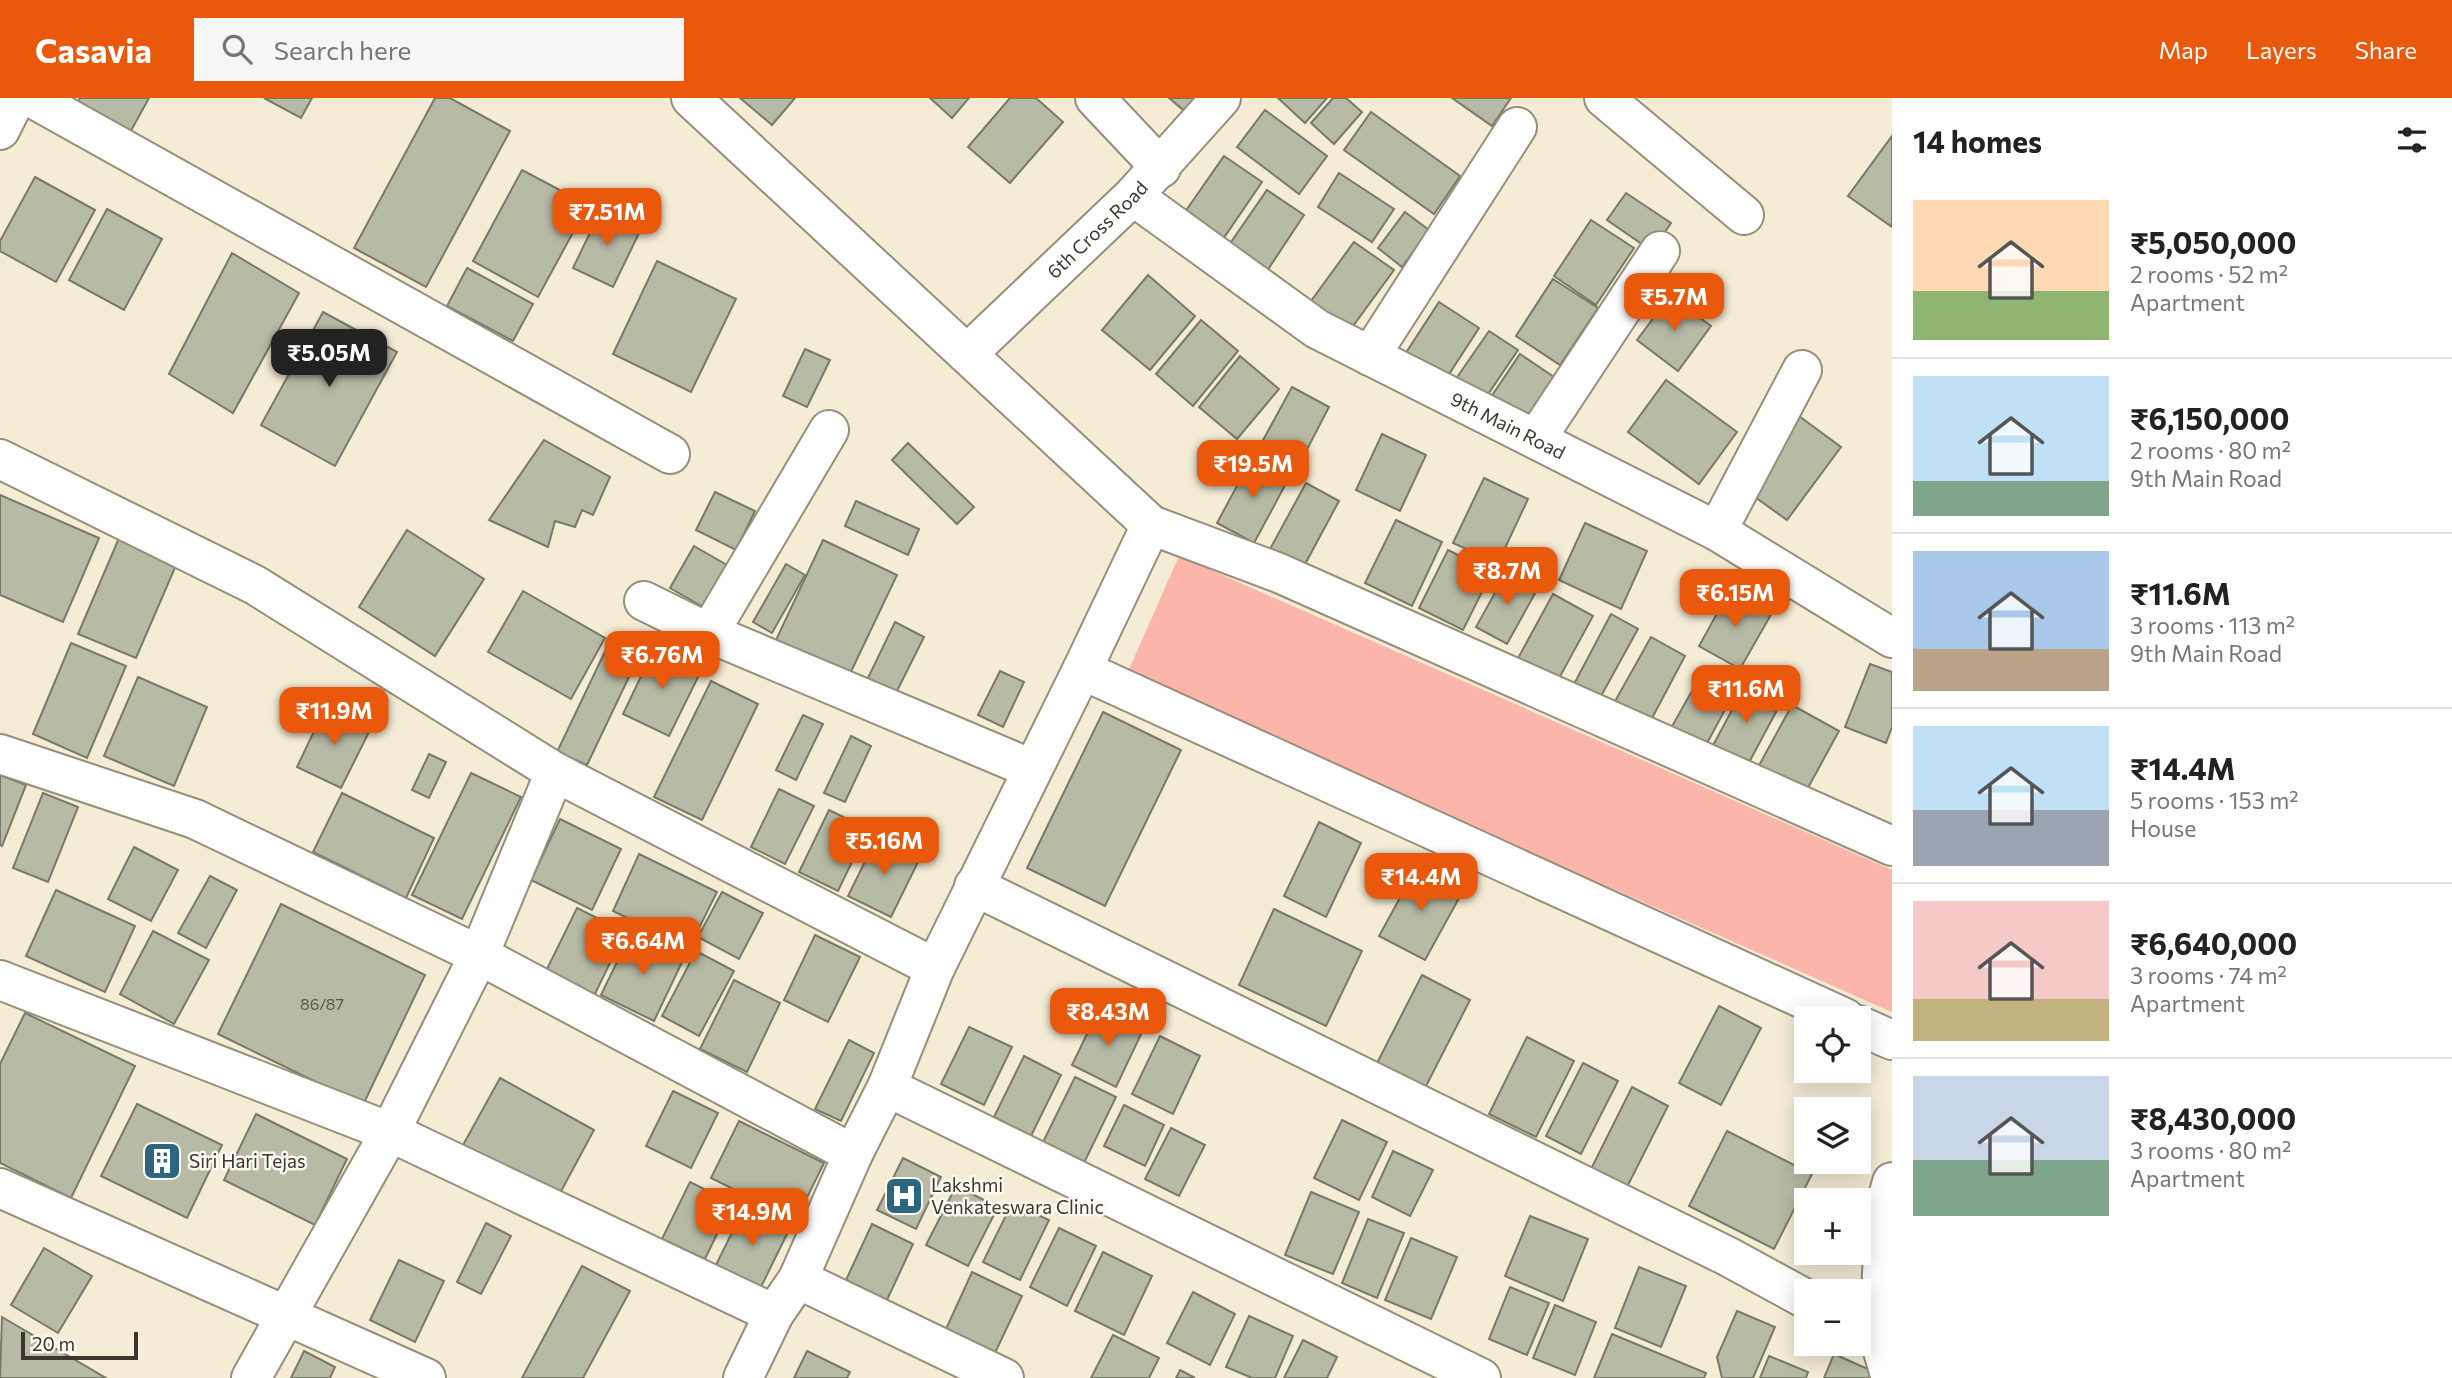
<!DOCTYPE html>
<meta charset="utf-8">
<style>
:root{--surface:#fff;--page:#f6f6f6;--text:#222;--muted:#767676;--line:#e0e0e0;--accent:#ea580c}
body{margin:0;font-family:Commissioner,sans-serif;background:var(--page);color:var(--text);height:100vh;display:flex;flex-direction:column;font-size:26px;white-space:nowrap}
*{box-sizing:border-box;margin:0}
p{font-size:23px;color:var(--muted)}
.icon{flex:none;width:38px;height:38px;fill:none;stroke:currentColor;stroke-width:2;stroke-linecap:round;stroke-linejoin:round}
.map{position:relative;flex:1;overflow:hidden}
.details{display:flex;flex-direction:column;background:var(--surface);width:560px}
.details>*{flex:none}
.tools{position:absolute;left:1794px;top:908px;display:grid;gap:14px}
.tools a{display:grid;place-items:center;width:77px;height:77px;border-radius:0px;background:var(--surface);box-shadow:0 4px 18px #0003;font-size:35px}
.scale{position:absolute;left:21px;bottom:18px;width:117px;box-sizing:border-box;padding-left:7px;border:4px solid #3b372f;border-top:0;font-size:19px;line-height:24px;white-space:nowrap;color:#3b372f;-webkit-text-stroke:5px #fdf9f1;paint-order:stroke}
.price{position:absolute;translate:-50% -60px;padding:0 16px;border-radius:14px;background:var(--accent);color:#fff;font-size:23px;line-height:46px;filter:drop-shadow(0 2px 4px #0008)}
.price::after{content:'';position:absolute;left:50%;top:42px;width:21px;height:16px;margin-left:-10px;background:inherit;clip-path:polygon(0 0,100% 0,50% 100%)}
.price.on{background:#222;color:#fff}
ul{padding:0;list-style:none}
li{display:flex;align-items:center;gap:21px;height:175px;padding:0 21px}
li+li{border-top:2px solid var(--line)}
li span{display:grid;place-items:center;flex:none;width:196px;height:140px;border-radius:0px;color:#555}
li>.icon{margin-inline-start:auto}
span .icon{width:84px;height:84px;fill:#fffc;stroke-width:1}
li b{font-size:30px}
h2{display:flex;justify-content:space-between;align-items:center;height:84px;padding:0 21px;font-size:30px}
header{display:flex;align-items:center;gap:42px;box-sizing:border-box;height:98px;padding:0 35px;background:var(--accent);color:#fff}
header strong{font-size:33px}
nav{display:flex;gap:38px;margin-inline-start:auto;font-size:24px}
.search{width:490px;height:63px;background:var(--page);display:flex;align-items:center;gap:18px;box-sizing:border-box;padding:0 24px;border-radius:0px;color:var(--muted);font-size:26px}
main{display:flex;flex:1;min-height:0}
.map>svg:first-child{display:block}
</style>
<header>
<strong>Casavia</strong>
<div class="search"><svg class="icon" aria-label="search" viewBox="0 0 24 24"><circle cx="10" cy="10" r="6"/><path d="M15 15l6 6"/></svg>Search here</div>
<nav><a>Map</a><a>Layers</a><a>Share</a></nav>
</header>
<main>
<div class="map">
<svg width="1892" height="1280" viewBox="0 0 1892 1280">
<rect width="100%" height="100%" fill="#f5ecd6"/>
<path fill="#fbb5aa" d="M 1179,458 L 1892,772 L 1892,914 L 1127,576 Z"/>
<g fill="#b7bba5" stroke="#777a66" stroke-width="2">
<path d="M 80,0 L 149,0 L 122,49 L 69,20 Z"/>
<path d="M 264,0 L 312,0 L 301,20 Z"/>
<path d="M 435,0 L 450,0 L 510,33 L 426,189 L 354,150 Z"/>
<path d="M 740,0 L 795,0 L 772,27 Z"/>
<path d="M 930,0 L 969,0 L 952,20 Z"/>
<path d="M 1010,0 L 1036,0 L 1063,24 L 1010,85 L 968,49 Z"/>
<path d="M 1169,0 L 1213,0 L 1195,22 Z"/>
<path d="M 1278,0 L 1327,0 L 1305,25 Z"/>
<path d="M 1333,0 L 1346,0 L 1362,14 L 1334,46 L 1311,25 Z"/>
<path d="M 1452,0 L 1511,0 L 1492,28 Z"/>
<path d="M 1265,12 L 1327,58 L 1299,96 L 1237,49 Z"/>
<path d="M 1371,14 L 1460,78 L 1434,116 L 1344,52 Z"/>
<path d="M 1892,38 L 1892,129 L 1848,98 Z"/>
<path d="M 1224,58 L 1262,84 L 1223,141 L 1185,114 Z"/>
<path d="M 522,72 L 588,107 L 538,199 L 473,163 Z"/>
<path d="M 1339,75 L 1394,111 L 1372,144 L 1318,109 Z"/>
<path d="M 35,79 L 95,112 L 56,184 L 0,153 L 0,143 Z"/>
<path d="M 1267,92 L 1304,117 L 1267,173 L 1229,147 Z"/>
<path d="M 1626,95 L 1671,125 L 1652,153 L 1607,122 Z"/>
<path d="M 107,111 L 162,141 L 124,212 L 69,182 Z"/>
<path d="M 601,112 L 641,131 L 613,189 L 573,170 Z"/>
<path d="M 1405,114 L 1429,132 L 1402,169 L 1378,150 Z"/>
<path d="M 1591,122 L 1634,150 L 1596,207 L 1554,178 Z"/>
<path d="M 1354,144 L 1394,172 L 1342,243 L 1303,214 Z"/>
<path d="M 232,155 L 299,195 L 233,315 L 169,276 Z"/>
<path d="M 657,163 L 736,201 L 691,294 L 613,256 Z"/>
<path d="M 467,170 L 533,206 L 513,243 L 447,208 Z"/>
<path d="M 1148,177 L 1195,218 L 1150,272 L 1102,232 Z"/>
<path d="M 1553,181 L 1598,210 L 1560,267 L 1516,238 Z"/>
<path d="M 1670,198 L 1711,228 L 1678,273 L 1637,242 Z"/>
<path d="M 1439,204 L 1479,230 L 1440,290 L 1400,264 Z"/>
<path d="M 323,214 L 397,254 L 335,368 L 261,327 Z"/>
<path d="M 1201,222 L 1238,253 L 1193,308 L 1156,276 Z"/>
<path d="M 1489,233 L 1518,252 L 1480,308 L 1451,288 Z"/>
<path d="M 805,251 L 830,262 L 807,309 L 783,298 Z"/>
<path d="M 1520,256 L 1560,283 L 1527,332 L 1487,305 Z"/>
<path d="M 1240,258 L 1279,291 L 1237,341 L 1199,309 Z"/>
<path d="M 1666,282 L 1737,334 L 1699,386 L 1628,334 Z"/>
<path d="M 1292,289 L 1329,309 L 1300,365 L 1262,344 Z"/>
<path d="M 1799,318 L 1841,349 L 1787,422 L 1745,392 Z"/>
<path d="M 1382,336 L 1426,357 L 1400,413 L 1356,392 Z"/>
<path d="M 544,342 L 610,379 L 593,417 L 582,412 L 575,429 L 555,423 L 548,449 L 489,422 Z"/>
<path d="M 908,345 L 974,409 L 957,426 L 892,362 Z"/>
<path d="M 1252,360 L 1289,380 L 1254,445 L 1217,425 Z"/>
<path d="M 1484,380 L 1528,401 L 1498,465 L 1453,445 Z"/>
<path d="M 1306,385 L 1339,403 L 1303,470 L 1270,451 Z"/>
<path d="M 715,394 L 755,413 L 736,452 L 696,432 Z"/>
<path d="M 0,397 L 99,440 L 63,524 L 0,497 Z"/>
<path d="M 856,403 L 919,431 L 908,457 L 845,428 Z"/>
<path d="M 1396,422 L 1442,444 L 1412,508 L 1365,485 Z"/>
<path d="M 1585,425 L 1647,453 L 1621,511 L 1559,482 Z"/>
<path d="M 407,432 L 484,481 L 435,558 L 359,509 Z"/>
<path d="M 119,440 L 177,465 L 136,560 L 78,536 Z"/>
<path d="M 823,442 L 897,477 L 849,578 L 776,542 Z"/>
<path d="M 694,448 L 727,467 L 703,509 L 670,490 Z"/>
<path d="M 1448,452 L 1492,474 L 1463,532 L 1419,510 Z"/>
<path d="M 786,466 L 805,477 L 772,535 L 753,524 Z"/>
<path d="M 1507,473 L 1538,490 L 1507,546 L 1476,529 Z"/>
<path d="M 1730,492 L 1772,515 L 1740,571 L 1699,548 Z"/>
<path d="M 523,493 L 605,540 L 571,601 L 488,554 Z"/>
<path d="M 1553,496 L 1593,518 L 1557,584 L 1517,562 Z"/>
<path d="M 1611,516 L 1638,531 L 1600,600 L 1574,586 Z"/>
<path d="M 895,524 L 924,539 L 894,599 L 866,584 Z"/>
<path d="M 1651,539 L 1685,558 L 1650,624 L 1614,605 Z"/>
<path d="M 610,543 L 639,558 L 587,667 L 557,654 Z"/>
<path d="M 71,545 L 126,568 L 87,660 L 33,636 Z"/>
<path d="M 655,549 L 702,571 L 669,638 L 623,616 Z"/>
<path d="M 1870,566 L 1892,574 L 1892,629 L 1886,645 L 1845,629 Z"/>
<path d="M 1706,568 L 1739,586 L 1705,649 L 1671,630 Z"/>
<path d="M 1000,573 L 1024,584 L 1003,629 L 978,617 Z"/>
<path d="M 138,579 L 207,609 L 174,688 L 104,658 Z"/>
<path d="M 711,583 L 758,606 L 702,722 L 654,699 Z"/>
<path d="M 1747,584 L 1782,603 L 1746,670 L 1711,651 Z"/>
<path d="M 1792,607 L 1839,633 L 1803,699 L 1756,673 Z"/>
<path d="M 326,608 L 371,630 L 341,690 L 297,669 Z"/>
<path d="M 1103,614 L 1181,652 L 1105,808 L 1027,770 Z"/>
<path d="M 803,617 L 823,626 L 796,682 L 776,672 Z"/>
<path d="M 851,638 L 871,648 L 845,704 L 824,695 Z"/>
<path d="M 429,656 L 446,664 L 429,700 L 412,692 Z"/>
<path d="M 471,675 L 521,699 L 462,821 L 412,797 Z"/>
<path d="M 0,677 L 26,687 L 2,748 L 0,747 Z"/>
<path d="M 779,691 L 814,708 L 785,766 L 751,749 Z"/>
<path d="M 43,695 L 78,709 L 48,784 L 13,770 Z"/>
<path d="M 342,695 L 434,740 L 406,800 L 313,754 Z"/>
<path d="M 829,712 L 868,731 L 838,793 L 799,774 Z"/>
<path d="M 560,721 L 621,751 L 592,812 L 531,782 Z"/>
<path d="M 1319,724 L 1361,745 L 1326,819 L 1284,798 Z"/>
<path d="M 877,739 L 920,760 L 891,819 L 848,798 Z"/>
<path d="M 134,749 L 178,772 L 151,823 L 108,801 Z"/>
<path d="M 639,756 L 717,794 L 689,850 L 613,813 Z"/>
<path d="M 1418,767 L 1463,793 L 1425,862 L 1379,838 Z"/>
<path d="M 210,778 L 237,792 L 206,850 L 178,835 Z"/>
<path d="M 56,792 L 135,828 L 105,894 L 26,858 Z"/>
<path d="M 722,794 L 763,815 L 739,861 L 698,839 Z"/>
<path d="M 281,806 L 425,877 L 363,1007 L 218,936 Z"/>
<path d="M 577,810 L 625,834 L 594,898 L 546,873 Z"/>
<path d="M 1274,811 L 1362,853 L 1326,928 L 1239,887 Z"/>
<path d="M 153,833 L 209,862 L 174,926 L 120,896 Z"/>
<path d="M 631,835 L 684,860 L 654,923 L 601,897 Z"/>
<path d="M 815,837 L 860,859 L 828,924 L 784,902 Z"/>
<path d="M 696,853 L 734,873 L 699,938 L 662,918 Z"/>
<path d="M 1422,877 L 1470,902 L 1423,994 L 1375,969 Z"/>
<path d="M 734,882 L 780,905 L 747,974 L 700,951 Z"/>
<path d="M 1719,908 L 1761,930 L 1721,1007 L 1679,985 Z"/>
<path d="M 1099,911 L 1143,932 L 1116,989 L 1072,967 Z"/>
<path d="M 25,915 L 135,968 L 71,1100 L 0,1065 L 0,966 Z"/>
<path d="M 969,929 L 1012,949 L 984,1007 L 941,986 Z"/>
<path d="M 1160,938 L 1200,958 L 1173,1016 L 1132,996 Z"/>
<path d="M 1527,939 L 1574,963 L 1536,1039 L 1489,1016 Z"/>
<path d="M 849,942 L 874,955 L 841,1023 L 815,1011 Z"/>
<path d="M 1024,958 L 1061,977 L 1031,1038 L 994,1019 Z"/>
<path d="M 1583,965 L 1618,983 L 1581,1056 L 1546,1038 Z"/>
<path d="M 1075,979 L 1116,999 L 1084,1065 L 1043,1044 Z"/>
<path d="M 500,980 L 594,1032 L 558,1099 L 463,1047 Z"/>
<path d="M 1632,989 L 1668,1008 L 1627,1089 L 1591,1071 Z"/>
<path d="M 673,993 L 718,1015 L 691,1070 L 646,1048 Z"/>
<path d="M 137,1006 L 222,1047 L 187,1120 L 101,1078 Z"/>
<path d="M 1124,1007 L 1164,1027 L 1145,1068 L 1104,1048 Z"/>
<path d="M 256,1016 L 347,1061 L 315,1127 L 224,1082 Z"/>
<path d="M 1342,1022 L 1387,1044 L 1359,1102 L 1314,1080 Z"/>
<path d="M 739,1023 L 824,1065 L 796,1122 L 711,1080 Z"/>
<path d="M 1171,1030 L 1205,1047 L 1179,1098 L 1145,1081 Z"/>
<path d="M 1727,1033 L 1812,1076 L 1774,1151 L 1689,1108 Z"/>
<path d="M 1393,1053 L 1433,1072 L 1410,1118 L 1372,1099 Z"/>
<path d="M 903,1060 L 941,1079 L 916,1131 L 877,1112 Z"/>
<path d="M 690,1084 L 732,1105 L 705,1161 L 662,1141 Z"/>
<path d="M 956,1088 L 998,1109 L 968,1168 L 926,1147 Z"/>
<path d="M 1311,1094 L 1359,1114 L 1333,1176 L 1285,1157 Z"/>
<path d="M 1012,1105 L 1049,1122 L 1020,1182 L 983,1164 Z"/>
<path d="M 745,1108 L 790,1130 L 759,1193 L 714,1171 Z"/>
<path d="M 1530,1118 L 1588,1141 L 1563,1203 L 1505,1178 Z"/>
<path d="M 1368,1121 L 1404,1135 L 1377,1200 L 1342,1185 Z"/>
<path d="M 486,1125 L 511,1138 L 481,1196 L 457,1184 Z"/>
<path d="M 872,1126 L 913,1146 L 887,1202 L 846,1182 Z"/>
<path d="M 1059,1130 L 1096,1148 L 1067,1208 L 1030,1189 Z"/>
<path d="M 1411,1140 L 1457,1159 L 1431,1221 L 1385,1202 Z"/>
<path d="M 44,1150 L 92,1178 L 58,1235 L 11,1207 Z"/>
<path d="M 1103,1154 L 1152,1178 L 1124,1237 L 1075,1213 Z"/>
<path d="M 399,1162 L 444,1183 L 415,1244 L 370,1222 Z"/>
<path d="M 582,1168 L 630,1193 L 583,1280 L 522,1280 Z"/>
<path d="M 1639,1169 L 1686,1188 L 1661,1249 L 1615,1230 Z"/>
<path d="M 972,1174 L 1022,1198 L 995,1255 L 946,1231 Z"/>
<path d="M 1510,1189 L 1549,1205 L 1527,1257 L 1489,1241 Z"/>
<path d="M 1193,1194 L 1235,1216 L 1210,1267 L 1167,1245 Z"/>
<path d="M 1555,1207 L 1596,1224 L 1575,1277 L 1533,1260 Z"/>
<path d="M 1737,1213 L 1775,1229 L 1753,1280 L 1722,1280 L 1717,1259 Z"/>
<path d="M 1249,1218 L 1293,1238 L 1275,1280 L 1252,1280 L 1226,1269 Z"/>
<path d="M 2,1219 L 106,1280 L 0,1280 Z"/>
<path d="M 1612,1236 L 1706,1275 L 1704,1280 L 1594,1280 Z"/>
<path d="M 1113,1237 L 1159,1260 L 1149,1280 L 1091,1280 Z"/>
<path d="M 1303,1242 L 1337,1259 L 1327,1280 L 1284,1280 Z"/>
<path d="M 304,1253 L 335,1269 L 330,1280 L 291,1280 Z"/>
<path d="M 807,1253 L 850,1274 L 847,1280 L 794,1280 Z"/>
<path d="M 1834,1256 L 1886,1279 L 1885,1280 L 1824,1280 Z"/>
<path d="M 1769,1258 L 1808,1274 L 1806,1280 L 1760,1280 Z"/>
<path d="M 1180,1272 L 1195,1280 L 1176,1280 Z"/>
</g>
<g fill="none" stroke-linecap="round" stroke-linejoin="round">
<defs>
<g id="minor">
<path d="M 32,0 L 670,356"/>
<path d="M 691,0 L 1151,427 L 1082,572 L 935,870 L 887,989 L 853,1056 L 798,1181 L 774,1216 L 743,1280"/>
<path d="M 1095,0 L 1161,70"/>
<path d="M 1604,0 L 1744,117"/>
<path d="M 0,32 L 16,0"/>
<path id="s1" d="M 1133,98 L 1317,231 L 1717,433 L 1892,540"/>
<path id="s2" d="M 967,256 L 1133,98 L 1221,0"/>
<path d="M 1370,258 L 1517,29"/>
<path d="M 1536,341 L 1660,153"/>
<path d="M 0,361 L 255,487 L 555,674 L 935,870"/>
<path d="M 1151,427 L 1279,475 L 1892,748"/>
<path d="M 1717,433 L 1802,272"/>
<path d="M 644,503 L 709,535 L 1032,671"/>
<path d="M 709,535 L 829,332"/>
<path d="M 1082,572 L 1845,920"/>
<path d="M 0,656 L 195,721 L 479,857 L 853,1056"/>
<path d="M 974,788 L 1727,1158 L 1806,1201"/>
<path d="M 0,882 L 390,1034 L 774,1216"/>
<path d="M 1858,927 L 1892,942"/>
<path d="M 887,989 L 1481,1280"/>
<path d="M 0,1090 L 426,1280"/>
<path d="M 798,1181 L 1004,1280"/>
<path d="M 1858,1229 L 1879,1240 L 1891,1280"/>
<path d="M 1879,1240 L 1885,1110 L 1892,1084"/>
<path d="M 251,1280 L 390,1034 L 479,857 L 555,674"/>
</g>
</defs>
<use href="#minor" stroke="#978e7a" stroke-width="42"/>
<use href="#minor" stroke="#fff" stroke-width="38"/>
</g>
<defs>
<symbol id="building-square" viewBox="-11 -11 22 22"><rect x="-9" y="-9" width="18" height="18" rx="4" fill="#2c667f" stroke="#fdf9f1"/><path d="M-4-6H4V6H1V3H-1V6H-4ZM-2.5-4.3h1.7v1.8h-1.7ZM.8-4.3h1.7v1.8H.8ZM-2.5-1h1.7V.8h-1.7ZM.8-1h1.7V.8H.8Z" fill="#fff"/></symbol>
<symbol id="hospital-square" viewBox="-11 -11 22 22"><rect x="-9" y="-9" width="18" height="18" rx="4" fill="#2c667f" stroke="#fdf9f1"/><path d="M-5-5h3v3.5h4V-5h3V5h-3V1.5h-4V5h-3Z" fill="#fff"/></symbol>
</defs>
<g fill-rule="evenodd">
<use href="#building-square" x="140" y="1041" width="44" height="44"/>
<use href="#hospital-square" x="882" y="1076" width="44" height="44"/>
</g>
<g text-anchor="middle" stroke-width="5" stroke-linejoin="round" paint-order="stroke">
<g font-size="16" fill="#5a584c">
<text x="322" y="912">86/87</text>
</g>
<g font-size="19" fill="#3b372f" stroke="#fdf9f1">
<text dy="7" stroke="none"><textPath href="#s2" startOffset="180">6th Cross Road</textPath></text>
<text dy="7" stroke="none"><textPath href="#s1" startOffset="441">9th Main Road</textPath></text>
</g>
<g font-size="19" fill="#3b372f" stroke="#fdf9f1" text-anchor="start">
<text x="189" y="1070">Siri Hari Tejas</text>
<text x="931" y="1094">Lakshmi<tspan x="931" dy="22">Venkateswara Clinic</tspan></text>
</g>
</g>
</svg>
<div class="tools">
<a><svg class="icon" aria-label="locate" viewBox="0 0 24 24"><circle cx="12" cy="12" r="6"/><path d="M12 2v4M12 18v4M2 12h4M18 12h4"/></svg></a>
<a><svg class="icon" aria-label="layers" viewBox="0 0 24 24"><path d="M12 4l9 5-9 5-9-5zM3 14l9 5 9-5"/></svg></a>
<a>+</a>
<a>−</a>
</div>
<div class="scale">20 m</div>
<b class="price" style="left:607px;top:150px">₹7.51M</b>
<b class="price" style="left:1674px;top:235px">₹5.7M</b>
<b class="price on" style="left:329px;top:291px">₹5.05M</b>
<b class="price" style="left:1253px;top:402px">₹19.5M</b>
<b class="price" style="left:1507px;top:509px">₹8.7M</b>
<b class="price" style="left:1735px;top:531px">₹6.15M</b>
<b class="price" style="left:662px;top:593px">₹6.76M</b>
<b class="price" style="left:1746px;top:627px">₹11.6M</b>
<b class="price" style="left:334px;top:649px">₹11.9M</b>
<b class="price" style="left:884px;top:779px">₹5.16M</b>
<b class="price" style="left:1421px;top:815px">₹14.4M</b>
<b class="price" style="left:643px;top:879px">₹6.64M</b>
<b class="price" style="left:1108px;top:950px">₹8.43M</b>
<b class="price" style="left:752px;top:1150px">₹14.9M</b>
</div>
<section class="details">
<h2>14 homes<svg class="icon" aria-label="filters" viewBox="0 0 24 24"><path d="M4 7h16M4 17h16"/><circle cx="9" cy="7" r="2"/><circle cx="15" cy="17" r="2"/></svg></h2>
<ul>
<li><span style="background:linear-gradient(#ffd9b3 65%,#8fb573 0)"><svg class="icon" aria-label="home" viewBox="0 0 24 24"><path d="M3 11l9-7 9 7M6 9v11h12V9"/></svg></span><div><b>₹5,050,000</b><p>2 rooms · 52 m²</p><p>Apartment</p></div></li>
<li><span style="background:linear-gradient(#bfe0f5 75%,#7fa58c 0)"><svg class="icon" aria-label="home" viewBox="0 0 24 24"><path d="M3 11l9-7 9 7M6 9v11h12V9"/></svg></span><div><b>₹6,150,000</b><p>2 rooms · 80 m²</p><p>9th Main Road</p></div></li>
<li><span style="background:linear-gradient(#a9c7e8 70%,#b9a48a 0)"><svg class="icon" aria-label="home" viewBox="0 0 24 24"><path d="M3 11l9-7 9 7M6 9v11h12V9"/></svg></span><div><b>₹11.6M</b><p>3 rooms · 113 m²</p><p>9th Main Road</p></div></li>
<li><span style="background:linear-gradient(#bfe0f5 60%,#9aa5b1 0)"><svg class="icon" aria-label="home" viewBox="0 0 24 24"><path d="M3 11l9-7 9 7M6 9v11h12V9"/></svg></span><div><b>₹14.4M</b><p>5 rooms · 153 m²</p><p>House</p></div></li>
<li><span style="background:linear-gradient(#f6c9c9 70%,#c2b280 0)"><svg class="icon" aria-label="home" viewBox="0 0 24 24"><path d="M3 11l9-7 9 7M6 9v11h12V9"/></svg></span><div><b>₹6,640,000</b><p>3 rooms · 74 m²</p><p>Apartment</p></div></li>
<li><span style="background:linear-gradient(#c9d6e8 60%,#7fa58c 0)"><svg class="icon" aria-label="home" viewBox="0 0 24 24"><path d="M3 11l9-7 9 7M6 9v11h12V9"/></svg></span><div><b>₹8,430,000</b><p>3 rooms · 80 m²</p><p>Apartment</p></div></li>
</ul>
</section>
</main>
